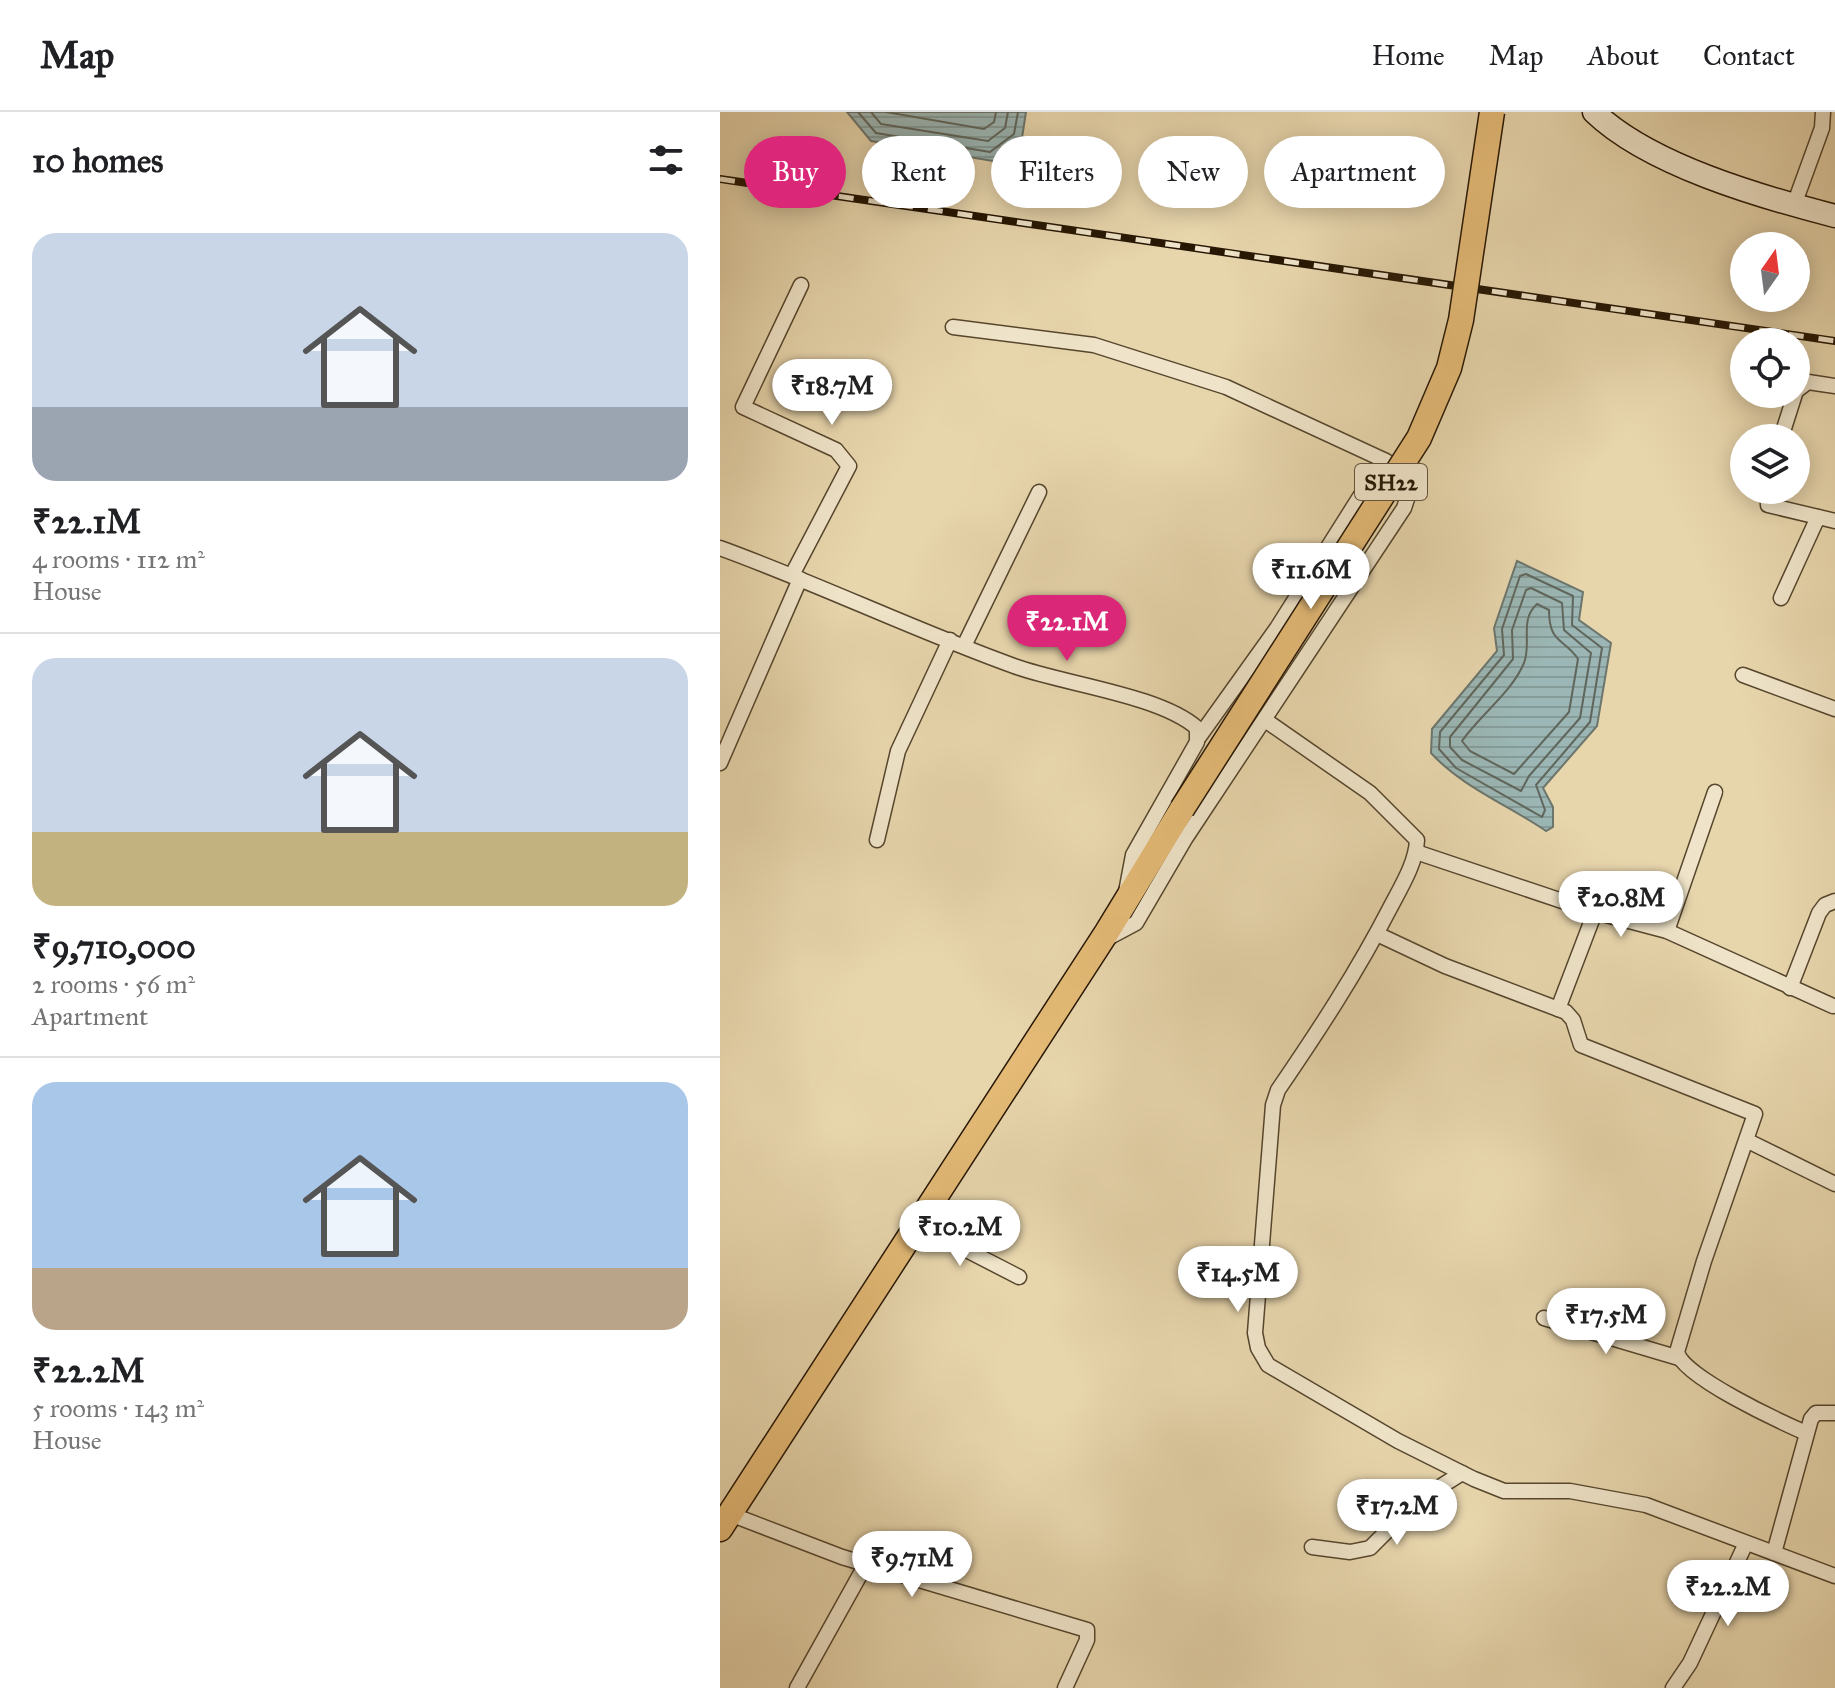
<!DOCTYPE html>
<meta charset="utf-8">
<style>
:root{--surface:#fff;--page:#f2f2f2;--text:#202124;--muted:#757577;--line:#e0e0e0;--accent:#db2777}
body{margin:0;font-family:"IM FELL Great Primer",serif;background:var(--page);color:var(--text);height:100vh;display:flex;flex-direction:column;font-size:30px;white-space:nowrap}
*{box-sizing:border-box;margin:0}
p{font-size:26px;color:var(--muted)}
.icon{flex:none;width:44px;height:44px;fill:none;stroke:currentColor;stroke-width:2;stroke-linecap:round;stroke-linejoin:round}
.map{position:relative;flex:1;overflow:hidden}
.drawer{display:flex;flex-direction:column;background:var(--surface);width:720px}
.drawer>*{flex:none}
.hud{position:absolute;left:24px;top:24px;width:760px;height:72px;display:flex;gap:16px}
.needle{width:52px;rotate:14deg}
.controls{position:absolute;left:1010px;top:120px;display:grid;gap:16px}
.controls a{display:grid;place-items:center;width:80px;height:80px;border-radius:50%;background:var(--surface);box-shadow:0 4px 20px #0003;font-size:40px}
.price{position:absolute;translate:-50% -68px;padding:0 18px;border-radius:28px;background:#fff;color:#222;font-size:26px;line-height:52px;filter:drop-shadow(0 2px 4px #0008)}
.price::after{content:'';position:absolute;left:50%;top:48px;width:24px;height:18px;margin-left:-12px;background:inherit;clip-path:polygon(0 0,100% 0,50% 100%)}
.price.on{background:var(--accent);color:#fff}
ul{padding:0;list-style:none}
li{display:grid;align-content:center;gap:16px;height:424px;padding:0 32px}
li+li{border-top:2px solid var(--line)}
li span{display:grid;place-items:center;height:248px;border-radius:24px;color:#555}
li>.icon{margin-inline-start:auto}
span .icon{width:144px;height:144px;fill:#fffc;stroke-width:1}
li b{font-size:34px}
h2{display:flex;justify-content:space-between;align-items:center;height:96px;padding:0 32px;font-size:34px}
.chip{padding:0 28px;border-radius:36px;background:var(--surface);box-shadow:0 4px 20px #0003;font-size:28px;line-height:72px}
.chip.on{background:var(--accent);color:#fff}
header{display:flex;align-items:center;gap:48px;box-sizing:border-box;height:112px;padding:0 40px;background:var(--surface);border-bottom:2px solid var(--line)}
header strong{font-size:38px}
nav{display:flex;gap:44px;margin-inline-start:auto;font-size:28px}
main{display:flex;flex:1;min-height:0}
.map>svg:first-child{display:block}
</style>
<header>
<strong>Map</strong>
<nav><a>Home</a><a>Map</a><a>About</a><a>Contact</a></nav>
</header>
<main>
<section class="drawer">
<h2>10 homes<svg class="icon" aria-label="filters" viewBox="0 0 24 24"><path d="M4 7h16M4 17h16"/><circle cx="9" cy="7" r="2"/><circle cx="15" cy="17" r="2"/></svg></h2>
<ul>
<li><span style="background:linear-gradient(#c9d6e8 70%,#9aa5b1 0)"><svg class="icon" aria-label="home" viewBox="0 0 24 24"><path d="M3 11l9-7 9 7M6 9v11h12V9"/></svg></span><div><b>₹22.1M</b><p>4 rooms · 112 m²</p><p>House</p></div></li>
<li><span style="background:linear-gradient(#c9d6e8 70%,#c2b280 0)"><svg class="icon" aria-label="home" viewBox="0 0 24 24"><path d="M3 11l9-7 9 7M6 9v11h12V9"/></svg></span><div><b>₹9,710,000</b><p>2 rooms · 56 m²</p><p>Apartment</p></div></li>
<li><span style="background:linear-gradient(#a9c7e8 75%,#b9a48a 0)"><svg class="icon" aria-label="home" viewBox="0 0 24 24"><path d="M3 11l9-7 9 7M6 9v11h12V9"/></svg></span><div><b>₹22.2M</b><p>5 rooms · 143 m²</p><p>House</p></div></li>
</ul>
</section>
<div class="map">
<svg width="1115" height="1576" viewBox="0 0 1115 1576">
<defs>
<pattern id="water-rules" width="6" height="5" patternUnits="userSpaceOnUse" patternTransform="scale(2)"><rect width="6" height="5" fill="#9bb6b4"/><path d="M0 2.5h6" fill="none" stroke="#859c99"/></pattern>
</defs>
<rect width="100%" height="100%" fill="#e7d5ac"/>
<filter id="stains"><feTurbulence type="fractalNoise" baseFrequency=".0025" numOctaves="4"/><feColorMatrix values="0 0 0 0 .2 0 0 0 0 .09 0 0 0 0 .02 0 0 0 .5 -.17"/></filter>
<radialGradient id="worn" r=".72"><stop offset=".6" stop-color="#630" stop-opacity="0"/><stop offset="1" stop-color="#630" stop-opacity=".3"/></radialGradient>
<g fill="url(#water-rules)" stroke="#6c766d" stroke-width="2">
<path d="M 127,0 L 306,0 L 302,26 L 273,49 L 151,29 Z"/>
<path d="M 797,449 L 863,480 L 859,508 L 891,531 L 877,614 L 823,676 L 833,695 L 833,715 L 826,719 C 788,693 742,675 711,641 L 712,617 L 777,539 L 774,516 Z"/>
</g>
<g fill="none" stroke-linecap="round" stroke-linejoin="round">
<g stroke="#60665c" stroke-width="2">
<path d="M 138,0 L 156,21 L 270,40 L 294,22 L 298,0"/>
<path d="M 151,0 L 161,12 L 268,29 L 285,16 L 288,0"/>
<path d="M 166,0 L 264,17 L 274,10 L 276,0"/>
<path d="M 806,462 L 853,484 L 852,513 L 882,536 L 870,610 L 816,673 L 825,698 L 822,705 L 736,656 L 719,637 L 720,620 L 784,543 L 782,517 L 800,464 Z"/>
<path d="M 811,476 L 842,491 L 844,518 L 871,541 L 860,606 L 809,664 L 801,679 L 742,648 L 730,635 L 730,625 L 793,547 L 792,518 L 806,478 Z"/>
<path d="M 817,492 L 829,498 C 829,532 844,526 858,547 L 849,600 L 794,662 L 750,639 L 742,629 C 760,603 792,580 804,551 C 812,531 799,508 817,492 Z"/>
</g>
<defs>
<g id="street">
<path d="M 1074,93 L 1102,16 L 1103,0"/>
<path d="M 233,215 L 374,233 L 506,275 L 666,349 L 693,369 L 684,396 L 465,727 L 416,811 L 386,827"/>
<path d="M 1076,279 L 1088,270 L 1115,274"/>
<path d="M 1061,326 L 1075,282"/>
<path d="M 1047,378 L 1048,393 L 1115,409"/>
<path d="M 0,436 C 99,472 194,518 294,554 C 343,572 440,583 477,616 L 477,630 L 413,743 L 406,780"/>
<path d="M 72,463 L 129,354 L 116,338 L 23,295 L 81,173"/>
<path d="M 1061,486 L 1098,405"/>
<path d="M 244,534 L 319,380"/>
<path d="M 1023,563 L 1115,597"/>
<path d="M 545,608 L 650,681 L 697,728 C 696,751 681,775 670,796 C 637,860 599,918 558,978 L 553,993 L 535,1221 L 538,1236 L 548,1253 L 678,1329 L 754,1367 L 784,1379 L 850,1379 L 926,1393 L 1115,1464"/>
<path d="M 479,625 L 557,516 L 663,348"/>
<path d="M 0,651 L 80,467"/>
<path d="M 157,728 L 178,639 L 230,528"/>
<path d="M 696,740 L 875,800 L 947,819 L 1113,894"/>
<path d="M 947,819 L 995,680"/>
<path d="M 657,822 L 725,854 L 846,900 L 853,908 L 861,933 L 1035,1002 L 984,1149 L 957,1240 C 963,1265 1061,1310 1086,1321"/>
<path d="M 1070,876 L 1099,801 L 1105,793 L 1115,789"/>
<path d="M 838,897 L 875,800"/>
<path d="M 1028,1029 L 1115,1072"/>
<path d="M 198,1113 L 299,1165"/>
<path d="M 824,1206 L 959,1246"/>
<path d="M 10,1402 L 122,1445 L 367,1518 L 367,1528 L 345,1576"/>
<path d="M 592,1435 L 630,1440 L 650,1436 L 696,1390 L 742,1361"/>
<path d="M 1054,1441 L 1091,1307 L 1096,1301 L 1115,1301"/>
<path d="M 77,1576 L 146,1452"/>
<path d="M 953,1576 L 970,1551 L 1026,1431"/>
</g>
<path id="secondary" d="M 874,0 C 929,53 1041,85 1115,104"/>
<path id="primary" d="M 0,1417 L 387,820 L 462,697"/>
</defs>
<use href="#street" stroke="#56462d" stroke-width="17"/>
<use href="#secondary" stroke="#261603" stroke-width="25"/>
<use href="#primary" stroke="#261603" stroke-width="27"/>
<use href="#street" stroke="#efe4c9" stroke-width="14"/>
<use href="#secondary" stroke="#efe4c9" stroke-width="22"/>
<use href="#primary" stroke="#e4ba76" stroke-width="24"/>
<defs>
<path id="rail" d="M 0,67 L 1115,229"/>
</defs>
<use href="#rail" stroke="#261603" stroke-width="8"/>
<use href="#rail" stroke="#efe4c9" stroke-width="5" stroke-dasharray="15" stroke-linecap="butt"/>
<defs>
<path id="primary-bridge" d="M 462,697 L 699,326 L 729,256 L 741,208 L 772,0"/>
</defs>
<use href="#primary-bridge" stroke="#261603" stroke-width="27" stroke-linecap="butt"/>
<use href="#primary-bridge" stroke="#e4ba76" stroke-width="24"/>
</g>
<g text-anchor="middle" stroke-width="6" stroke-linejoin="round" paint-order="stroke">
<rect fill="#efe4c9" stroke="#62543e" stroke-width="2" x="635" y="352" width="72" height="36" rx="6"/>
<g font-size="22" font-weight="bold" fill="#261603">
<text x="671" y="378">SH22</text>
</g>
</g>
<rect width="100%" height="100%" filter="url(#stains)"/>
<rect width="100%" height="100%" fill="url(#worn)"/>
</svg>
<div class="controls">
<a><svg class="needle" viewBox="-14 -14 28 28"><path d="M0-13l5 13h-10z" fill="#e53935"/><path d="M0 13l5-13h-10z" fill="#757577"/></svg></a>
<a><svg class="icon" aria-label="locate" viewBox="0 0 24 24"><circle cx="12" cy="12" r="6"/><path d="M12 2v4M12 18v4M2 12h4M18 12h4"/></svg></a>
<a><svg class="icon" aria-label="layers" viewBox="0 0 24 24"><path d="M12 4l9 5-9 5-9-5zM3 14l9 5 9-5"/></svg></a>
</div>
<b class="price" style="left:112px;top:315px">₹18.7M</b>
<b class="price" style="left:591px;top:499px">₹11.6M</b>
<b class="price on" style="left:347px;top:551px">₹22.1M</b>
<b class="price" style="left:901px;top:827px">₹20.8M</b>
<b class="price" style="left:240px;top:1156px">₹10.2M</b>
<b class="price" style="left:518px;top:1202px">₹14.5M</b>
<b class="price" style="left:886px;top:1244px">₹17.5M</b>
<b class="price" style="left:677px;top:1435px">₹17.2M</b>
<b class="price" style="left:192px;top:1487px">₹9.71M</b>
<b class="price" style="left:1008px;top:1516px">₹22.2M</b>
<div class="hud">
<a class="chip on">Buy</a>
<a class="chip">Rent</a>
<a class="chip">Filters</a>
<a class="chip">New</a>
<a class="chip">Apartment</a>
</div>
</div>
</main>
